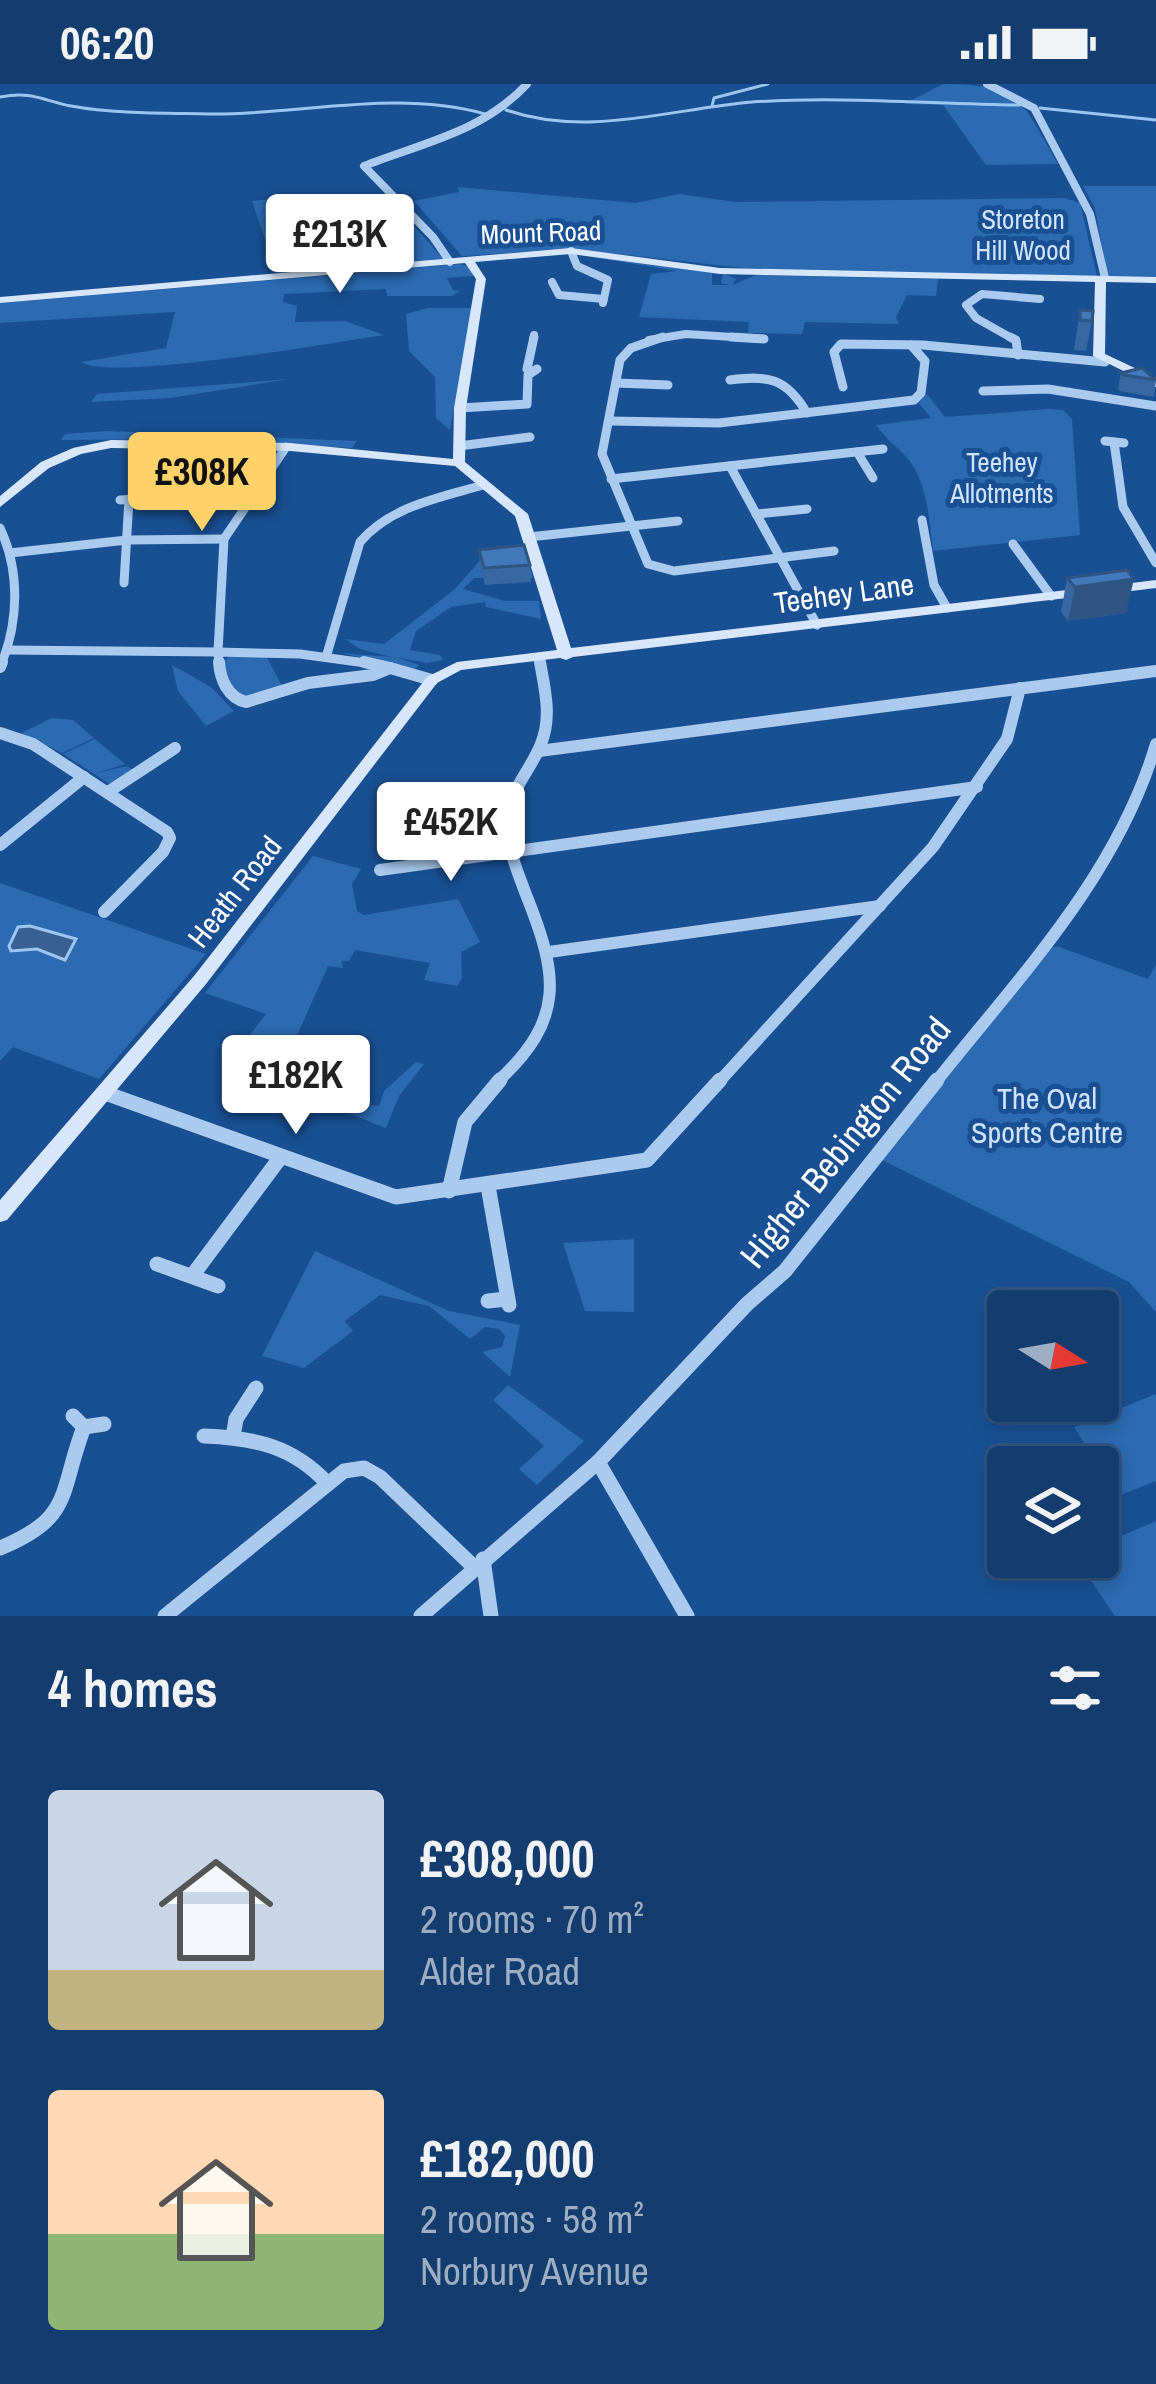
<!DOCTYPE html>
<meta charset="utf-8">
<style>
:root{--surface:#133c6f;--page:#204777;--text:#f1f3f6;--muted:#9dadc3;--line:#325682;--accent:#ffd269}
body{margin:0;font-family:"Archivo Narrow",sans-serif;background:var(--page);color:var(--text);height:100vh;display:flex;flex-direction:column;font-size:45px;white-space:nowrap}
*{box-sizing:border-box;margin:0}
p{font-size:39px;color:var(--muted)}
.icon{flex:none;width:66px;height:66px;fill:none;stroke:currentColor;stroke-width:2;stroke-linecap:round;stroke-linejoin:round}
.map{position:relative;height:1532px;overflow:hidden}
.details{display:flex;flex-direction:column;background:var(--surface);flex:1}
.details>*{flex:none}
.needle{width:78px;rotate:101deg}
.fabs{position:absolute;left:987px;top:1206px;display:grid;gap:24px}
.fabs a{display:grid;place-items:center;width:132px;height:132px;border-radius:12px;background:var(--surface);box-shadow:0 6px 18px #0003,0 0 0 3px var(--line);font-size:60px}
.price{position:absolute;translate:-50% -102px;padding:0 27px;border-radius:12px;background:#fff;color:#222;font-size:39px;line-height:78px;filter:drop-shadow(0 3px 6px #0008)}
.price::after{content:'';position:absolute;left:50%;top:72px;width:36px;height:27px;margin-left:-18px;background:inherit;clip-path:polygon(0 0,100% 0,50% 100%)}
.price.selected{background:var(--accent);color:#111}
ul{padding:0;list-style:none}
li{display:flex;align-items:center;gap:36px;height:300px;padding:0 48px}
li span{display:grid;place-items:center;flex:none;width:336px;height:240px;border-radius:12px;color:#555}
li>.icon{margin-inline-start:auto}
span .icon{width:144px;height:144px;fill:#fffc;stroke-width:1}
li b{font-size:51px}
h2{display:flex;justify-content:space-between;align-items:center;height:144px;padding:0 48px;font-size:51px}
.status{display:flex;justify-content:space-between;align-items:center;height:84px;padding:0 60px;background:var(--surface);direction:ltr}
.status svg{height:33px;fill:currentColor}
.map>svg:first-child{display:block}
</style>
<div class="status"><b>06:20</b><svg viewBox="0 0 49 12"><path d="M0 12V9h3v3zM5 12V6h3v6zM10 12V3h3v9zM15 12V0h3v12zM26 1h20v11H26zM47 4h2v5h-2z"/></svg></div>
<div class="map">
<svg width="1156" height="1532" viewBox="0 0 1156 1532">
<rect width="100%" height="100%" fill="#195094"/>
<g fill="#2c6ab2">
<path d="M 943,0 C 1022,0 1022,18 1058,80 L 986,81 L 943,21 L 904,20 Z"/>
<path d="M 1083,102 L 1156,102 L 1156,194 L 1107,192 L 1095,124 Z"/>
<path d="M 458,103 L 636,119 L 679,110 L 735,118 L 1064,114 L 1080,119 L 1097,192 L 752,185 L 575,165 L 462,172 L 414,117 L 459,108 Z"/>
<path d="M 276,115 L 342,147 L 333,154 L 319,147 L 295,153 L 316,189 L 277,192 L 252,117 Z"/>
<path d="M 412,140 L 444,176 L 328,186 L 356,181 L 358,163 Z"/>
<path d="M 580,171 L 607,171 L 712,189 L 712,201 L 729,201 L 721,199 L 723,189 L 736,195 L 732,201 L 756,191 L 938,195 L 936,212 L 907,211 L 896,233 L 899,240 L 805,238 L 802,250 L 748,249 L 749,238 L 639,233 L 651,190 L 677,187 Z"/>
<path d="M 461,180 L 471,184 L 473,192 L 447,194 L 453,206 L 460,207 L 452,212 L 387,212 L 386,205 L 284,210 L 283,218 L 297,222 L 295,238 L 345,237 L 384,251 C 336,258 111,298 81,278 L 166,264 L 175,228 L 0,239 L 0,219 Z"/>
<path d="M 428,224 L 472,224 L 450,346 L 436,334 L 435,293 L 409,267 L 406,230 Z"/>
<path d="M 290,295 L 170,314 L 91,318 L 97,310 Z"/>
<path d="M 927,310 L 945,333 L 1049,325 L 1063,326 L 1072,335 L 1080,451 L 933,467 C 930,441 927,400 911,379 C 901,365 886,356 876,341 L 931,334 L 918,318 Z"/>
<path d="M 108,347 L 357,357 L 352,364 L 164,355 L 61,356 L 65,350 Z"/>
<path d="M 526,471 L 533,494 L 474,494 L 463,505 L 505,517 L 539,517 L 541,535 L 486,523 L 485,518 L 451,523 L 416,547 L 410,566 L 440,571 L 443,576 L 427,579 L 396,573 L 419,581 L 414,586 L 341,569 L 392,573 L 360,565 L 345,555 L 384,560 L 455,505 L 483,473 Z"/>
<path d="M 229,572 L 266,572 L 282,602 L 243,613 L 235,609 L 222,580 Z"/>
<path d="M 172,581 L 211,603 L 234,627 L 206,642 L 178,607 Z"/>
<path d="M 52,634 L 73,636 L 94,654 L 62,669 L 21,649 Z"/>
<path d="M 95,655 L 125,680 L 96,689 L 127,682 L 135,688 L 110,700 L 63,670 Z"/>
<path d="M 313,772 L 361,785 L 352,800 L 357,827 L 364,831 L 458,815 L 480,858 L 461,868 L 462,894 L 457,902 L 424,896 L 430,879 L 355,866 L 349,877 L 342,877 L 343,884 L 328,882 L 295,956 L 302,959 L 289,1007 L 223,985 L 266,930 L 205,909 Z"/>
<path d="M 0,799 L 206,870 L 99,995 L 13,963 L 0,977 Z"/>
<path d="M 1043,863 L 1059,863 L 1148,895 L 1156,881 L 1156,1228 L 1129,1198 L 878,1074 Z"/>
<path d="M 416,978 L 424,980 L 399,1012 L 386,1044 L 301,1011 L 379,1022 L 384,1007 Z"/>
<path d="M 634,1155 L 634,1228 L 585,1227 L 563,1159 Z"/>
<path d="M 315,1167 L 449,1227 L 520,1241 L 510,1293 L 482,1268 L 502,1263 L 505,1252 L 499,1245 L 485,1243 L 470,1255 L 429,1222 L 380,1211 L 345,1237 L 353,1247 L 304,1284 L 262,1272 Z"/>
<path d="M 508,1301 L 584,1357 L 537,1401 L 519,1385 L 544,1362 L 493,1316 Z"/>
<path d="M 1156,1310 L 1156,1397 L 1118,1412 L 1074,1343 Z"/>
<path d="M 1156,1437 L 1156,1532 L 1115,1532 L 1075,1473 L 1098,1473 L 1098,1462 Z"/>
</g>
<path fill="#386091" stroke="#9cc5f2" stroke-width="3" d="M 30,842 L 76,855 L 65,876 L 37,865 L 11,867 L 9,862 L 18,843 Z"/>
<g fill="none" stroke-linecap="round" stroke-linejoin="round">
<g stroke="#9cc5f2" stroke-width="3">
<path d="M 0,13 C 33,7 41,16 71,22 C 115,30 166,29 210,30 C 301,31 395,5 485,30"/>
<path d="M 712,22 L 714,14 L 768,0"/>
<path d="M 1040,24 L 1156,36"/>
<path d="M 506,26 C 586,54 671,25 752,18 C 840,12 932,20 1020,21"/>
</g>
<g stroke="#aacaf0" stroke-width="8">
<path d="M 987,0 L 1034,24 L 1090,130 L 1105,194"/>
<path d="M 571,167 L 577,182 L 608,196 L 603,219"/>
<path d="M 450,178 L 433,153 L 364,82 C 422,59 483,48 527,0"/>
<path d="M 552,198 L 559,211 L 604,215"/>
<path d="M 533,256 L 534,251"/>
<path d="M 649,256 L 686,250 L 764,255"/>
<path d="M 1015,256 L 976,234 L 966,221 L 982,210 L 1040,215"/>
</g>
<g stroke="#aacaf0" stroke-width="9">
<path d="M 663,253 L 631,264 L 620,276 L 602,370 L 648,480 L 674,487 L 834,467"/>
<path d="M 731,253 L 764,255"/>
<path d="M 1010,253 L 1016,256 L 1018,271"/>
<path d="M 532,287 L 527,285 L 534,253"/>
<path d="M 730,296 C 769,291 786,294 807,329"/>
<path d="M 616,299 L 668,301"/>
<path d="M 843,303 L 834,268 L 841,260 L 923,261 L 1105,278"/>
<path d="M 983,307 L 1048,305 L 1156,322"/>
<path d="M 460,324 L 527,320 L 528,291 L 537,285"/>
<path d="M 610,337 L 719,339 L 914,316 L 921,309 L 925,277 L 911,261"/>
<path d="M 1105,357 L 1124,359"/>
<path d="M 1114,358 L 1123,423 L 1156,479"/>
<path d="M 459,362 L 530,353"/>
<path d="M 857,368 L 873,394"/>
<path d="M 730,382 L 817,541"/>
<path d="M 611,395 L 883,365"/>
<path d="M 120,416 L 138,415"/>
<path d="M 756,430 L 807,425"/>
<path d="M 922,436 L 934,501 L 947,524"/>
<path d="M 0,444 C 20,487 19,537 1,581"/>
<path d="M 529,453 L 678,437"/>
<path d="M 1013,460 L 1051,512"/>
<path d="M 10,469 L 127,456 L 224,455"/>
<path d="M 124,499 L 129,415"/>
<path d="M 7,566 L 218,568 L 224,455 L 286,363"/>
<path d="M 327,570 L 360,458 C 391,422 439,414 483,401"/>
<path d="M 539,575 L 540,581"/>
<path d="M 219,581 L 218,568 L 300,570 L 380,581"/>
</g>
<g stroke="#aacaf0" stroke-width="12">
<path d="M 219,578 C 220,595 228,614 246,618 L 308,599 L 373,591 L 390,584"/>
<path d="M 364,578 L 390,584"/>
<path d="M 0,583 L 2,578"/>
<path d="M 390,584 L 432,596"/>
<path d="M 0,649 L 33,660 L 167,748 L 170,754 L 163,768 L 104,828"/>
<path d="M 539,667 L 1156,587"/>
<path d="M 108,708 L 175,664"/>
<path d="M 0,761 L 84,693"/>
<path d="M 380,786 L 977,703"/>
<path d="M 549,868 L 880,822"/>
<path d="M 496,999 C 567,935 558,890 525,808 C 517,786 506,761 507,736 C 508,708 531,686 541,660 C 552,633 545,606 540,578"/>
<path d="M 718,999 L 933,763 L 1007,655 L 1020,604"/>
<path d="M 935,999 C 1019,893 1117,792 1156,660"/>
</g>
<g stroke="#aacaf0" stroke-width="15">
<path d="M 105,1009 L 396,1113 L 647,1076 L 720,996"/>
<path d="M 488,1102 L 509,1221"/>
<path d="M 449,1107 L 465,1038 L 500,996"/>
<path d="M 157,1180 L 218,1202"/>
<path d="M 192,1192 L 280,1074"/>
<path d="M 488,1217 L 507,1215"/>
<path d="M 73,1332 L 84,1343 L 104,1340"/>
<path d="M 204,1352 C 255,1354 293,1362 328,1400"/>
<path d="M 233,1353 L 236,1335 L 256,1304"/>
<path d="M 0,1464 C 74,1434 59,1408 84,1343"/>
<path d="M 483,1475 L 491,1532"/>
<path d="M 165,1532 L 344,1387 L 364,1384 L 380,1393 L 474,1483"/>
<path d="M 421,1532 L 598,1378"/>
<path d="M 687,1532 L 598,1378 L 747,1220 L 785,1187 L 937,996"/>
</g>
<g fill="#d7e7fb" fill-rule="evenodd">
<path d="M 571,164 L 720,184 L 1156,193 L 1156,199 L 1106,198 L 1105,270 L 1156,294 L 1156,303 L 1093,272 L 1095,198 L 720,190 L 571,170 L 475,178 L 486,195 L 466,324 L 465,378 L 528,430 L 571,564 L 1084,504 L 1091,508 L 1084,512 L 573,573 L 566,576 L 560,574 L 461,586 L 437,599 L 206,900 L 7,1136 L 0,1138 L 0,1116 L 194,892 L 427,593 L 457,578 L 557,566 L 515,432 L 455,382 L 290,367 L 111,364 L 81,370 L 49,384 L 0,423 L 0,412 L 41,378 L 73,364 L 111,356 L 290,359 L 453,375 L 454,324 L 476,195 L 465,179 L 0,219 L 0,213 Z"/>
<path d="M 1156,496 L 1156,504 L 1115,509 L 1108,505 L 1115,501 Z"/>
</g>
</g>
<g fill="#3868a1">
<path d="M 1080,226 L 1092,237 L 1086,267 L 1074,266 Z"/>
<path d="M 1121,289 L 1156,296 L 1154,313 L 1120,307 L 1118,305 Z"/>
<path d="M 479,466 L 530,481 L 531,498 L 485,501 L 480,482 Z"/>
<path d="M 1067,494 L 1126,529 L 1068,537 L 1061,528 Z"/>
</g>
<path fill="#2e5583" d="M 1134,495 L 1126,529 L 1068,537 L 1075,503 Z"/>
<g fill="#4179bb" stroke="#2e5583" stroke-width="3">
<path d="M 1080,226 L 1093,227 L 1092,237 L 1080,236 Z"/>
<path d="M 1142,284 L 1156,296 L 1124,291 L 1121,289 Z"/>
<path d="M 524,461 L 530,481 L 484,484 L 479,466 Z"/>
<path d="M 1127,486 L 1134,495 L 1075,503 L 1067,494 Z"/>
</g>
<g text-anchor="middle" stroke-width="10" stroke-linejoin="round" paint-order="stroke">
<g font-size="27" fill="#d0e4fb" stroke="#195094">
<text x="1023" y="145">Storeton<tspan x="1023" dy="31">Hill Wood</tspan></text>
<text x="1002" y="388">Teehey<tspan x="1002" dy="31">Allotments</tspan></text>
</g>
<g font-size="27" fill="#fff" stroke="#195094">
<text transform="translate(541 149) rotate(-2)" y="9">Mount Road</text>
</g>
<g font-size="30" fill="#fff" stroke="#195094">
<text transform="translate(844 510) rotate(-8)" y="10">Teehey Lane</text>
<text transform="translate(235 808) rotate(-52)" y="10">Heath Road</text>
</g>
<g font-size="30" fill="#d0e4fb" stroke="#195094">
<text x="1047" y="1025">The Oval<tspan x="1047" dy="34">Sports Centre</tspan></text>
</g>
<g font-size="36" fill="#fff" stroke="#195094">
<text transform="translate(845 1058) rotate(-51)" y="13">Higher Bebington Road</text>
</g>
</g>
</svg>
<div class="fabs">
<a><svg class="needle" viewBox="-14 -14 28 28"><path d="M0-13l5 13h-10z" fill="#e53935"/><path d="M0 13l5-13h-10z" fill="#9dadc3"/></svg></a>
<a><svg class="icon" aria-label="layers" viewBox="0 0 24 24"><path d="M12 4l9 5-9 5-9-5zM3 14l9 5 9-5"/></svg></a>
</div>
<b class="price" style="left:340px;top:212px">£213K</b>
<b class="price selected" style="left:202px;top:450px">£308K</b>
<b class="price" style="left:451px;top:800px">£452K</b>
<b class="price" style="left:296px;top:1053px">£182K</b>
</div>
<section class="details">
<h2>4 homes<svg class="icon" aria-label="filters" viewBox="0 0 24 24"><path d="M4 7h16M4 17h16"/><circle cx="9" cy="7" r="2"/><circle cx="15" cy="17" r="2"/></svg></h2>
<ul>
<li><span style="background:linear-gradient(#c9d6e8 75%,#c2b280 0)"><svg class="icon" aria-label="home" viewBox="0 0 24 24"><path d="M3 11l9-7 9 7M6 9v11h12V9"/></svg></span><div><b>£308,000</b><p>2 rooms · 70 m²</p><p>Alder Road</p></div></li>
<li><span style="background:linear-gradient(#ffd9b3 60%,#8fb573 0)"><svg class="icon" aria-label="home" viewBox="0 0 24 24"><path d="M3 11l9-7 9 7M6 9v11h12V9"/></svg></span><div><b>£182,000</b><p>2 rooms · 58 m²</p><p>Norbury Avenue</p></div></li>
</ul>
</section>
